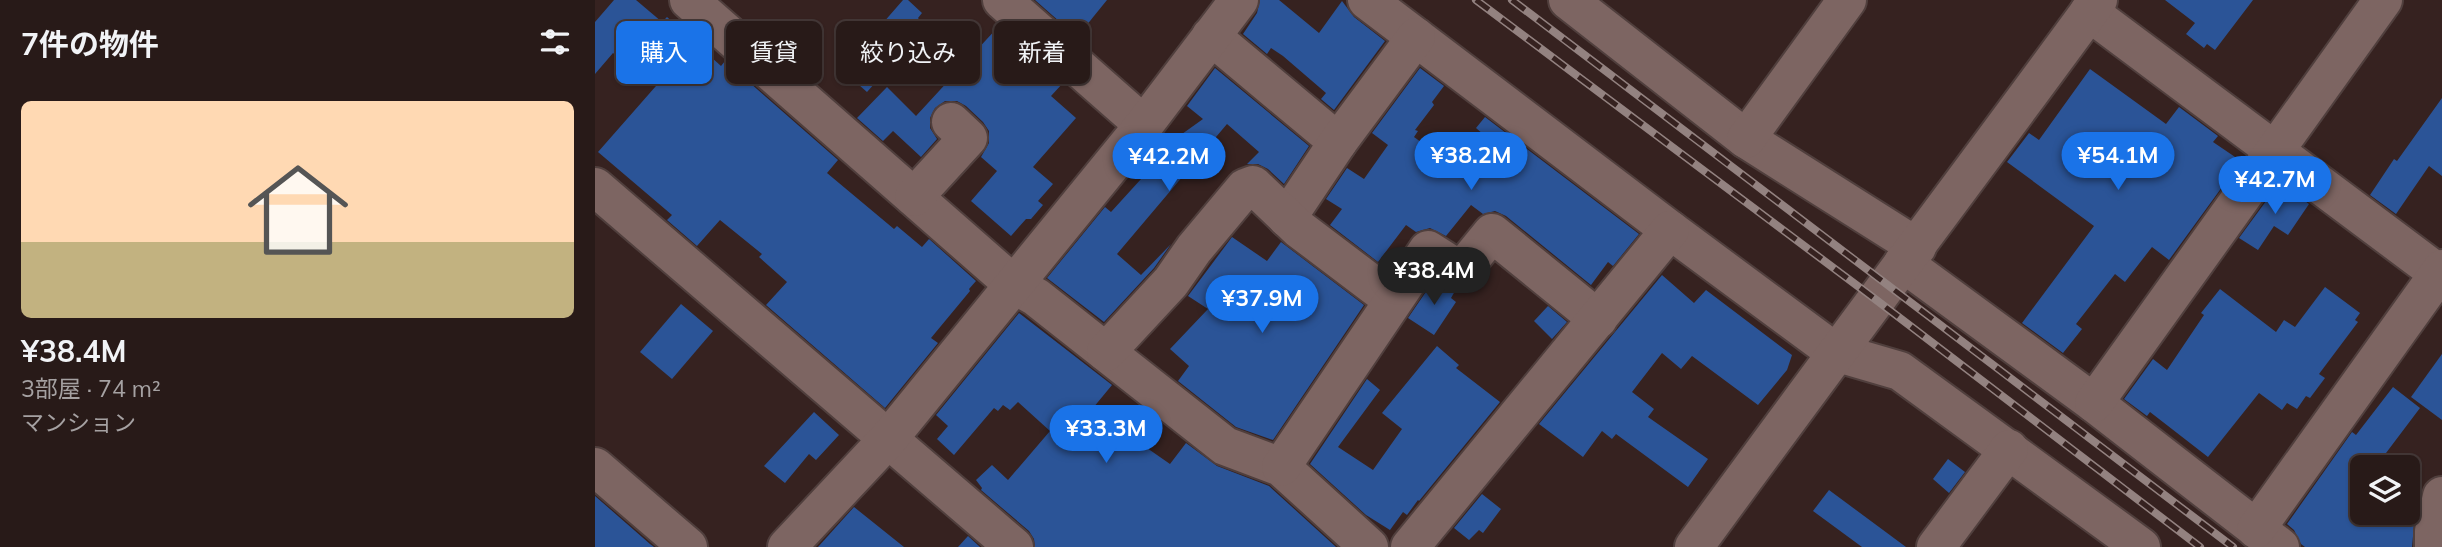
<!DOCTYPE html>
<html lang="ja">
<meta charset="utf-8">
<style>
:root{--surface:#281a18;--page:#302321;--text:#f1f3f6;--muted:#a5a1a2;--line:#443837;--accent:#1a73e8}
body{margin:0;font-family:Mulish,"Noto Sans JP",sans-serif;background:var(--page);color:var(--text);height:100vh;display:flex;flex-direction:column;font-size:26px;white-space:nowrap}
*{box-sizing:border-box;margin:0}
p{font-size:23px;color:var(--muted)}
.icon{flex:none;width:38px;height:38px;fill:none;stroke:currentColor;stroke-width:2;stroke-linecap:round;stroke-linejoin:round}
.map{position:relative;flex:1;overflow:hidden}
.details{display:flex;flex-direction:column;background:var(--surface);width:595px}
.details>*{flex:none}
.top-card{position:absolute;left:21px;top:21px;width:665px;height:63px;display:flex;gap:14px}
.fabs{position:absolute;left:1755px;top:455px;display:grid;gap:14px}
.fabs a{display:grid;place-items:center;width:70px;height:70px;border-radius:10px;background:var(--surface);box-shadow:0 2px 5px #0004,0 0 0 2px var(--line);font-size:35px}
.price{position:absolute;translate:-50% -60px;padding:0 16px;border-radius:24px;background:var(--accent);color:#fff;font-size:23px;line-height:46px;filter:drop-shadow(0 2px 4px #0008)}
.price::after{content:'';position:absolute;left:50%;top:42px;width:21px;height:16px;margin-left:-10px;background:inherit;clip-path:polygon(0 0,100% 0,50% 100%)}
.price.current{background:#222;color:#fff}
ul{padding:0;list-style:none}
li{display:grid;align-content:center;gap:14px;height:371px;padding:0 21px}
li span{display:grid;place-items:center;height:217px;border-radius:10px;color:#555}
li>.icon{margin-inline-start:auto}
span .icon{width:126px;height:126px;fill:#fffc;stroke-width:1}
li b{font-size:30px}
h2{display:flex;justify-content:space-between;align-items:center;height:84px;padding:0 21px;font-size:30px}
.tag{padding:0 24px;border-radius:10px;background:var(--surface);box-shadow:0 2px 5px #0004,0 0 0 2px var(--line);font-size:24px;line-height:63px}
.tag.current{background:var(--accent);color:#fff}
main{display:flex;flex:1;min-height:0}
.map>svg:first-child{display:block}
</style>
<main>
<section class="details">
<h2>7件の物件<svg class="icon" aria-label="filters" viewBox="0 0 24 24"><path d="M4 7h16M4 17h16"/><circle cx="9" cy="7" r="2"/><circle cx="15" cy="17" r="2"/></svg></h2>
<ul>
<li><span style="background:linear-gradient(#ffd9b3 65%,#c2b280 0)"><svg class="icon" aria-label="home" viewBox="0 0 24 24"><path d="M3 11l9-7 9 7M6 9v11h12V9"/></svg></span><div><b>¥38.4M</b><p>3部屋 · 74 m²</p><p>マンション</p></div></li>
</ul>
</section>
<div class="map">
<svg width="1847" height="547" viewBox="0 0 1847 547">
<rect width="100%" height="100%" fill="#362220"/>
<g fill="#2b5497">
<path d="M 19,0 L 41,0 L 67,22 L 72,17 L 126,66 L 130,61 L 243,160 L 232,173 L 299,229 L 302,226 L 327,247 L 334,239 L 381,281 L 374,289 L 375,291 L 336,338 L 343,343 L 290,408 L 171,305 L 192,282 L 164,257 L 167,254 L 125,220 L 102,246 L 72,220 L 77,215 L 3,152 L 68,78 L 39,49 L 28,61 L 18,53 L 0,74 L 0,22 Z"/>
<path d="M 308,0 L 313,0 L 327,13 L 323,18 L 330,27 L 272,92 L 247,70 Z"/>
<path d="M 440,0 L 512,0 L 482,37 Z"/>
<path d="M 665,0 L 684,0 L 724,33 L 747,1 L 759,17 L 790,41 L 739,110 L 726,99 L 731,93 L 688,56 L 676,48 L 672,54 L 648,34 L 662,13 Z"/>
<path d="M 1570,0 L 1658,0 L 1620,50 L 1612,44 L 1609,48 L 1591,34 L 1600,23 Z"/>
<path d="M 403,27 L 434,56 L 436,54 L 468,83 L 456,96 L 481,118 L 438,167 L 458,184 L 443,201 L 448,205 L 436,219 L 431,219 L 416,236 L 376,201 L 402,171 L 386,157 L 394,143 L 394,131 L 388,122 L 371,106 L 362,101 L 350,101 L 340,108 L 335,118 L 335,128 L 342,139 L 326,157 L 298,131 L 288,141 L 262,118 L 292,87 L 321,116 Z"/>
<path d="M 620,68 L 714,146 L 689,184 L 673,169 L 663,164 L 652,164 L 664,152 L 632,124 L 522,254 L 546,275 L 576,244 L 559,268 L 509,322 L 452,278 L 510,207 L 516,212 L 587,134 L 608,119 L 592,106 Z"/>
<path d="M 825,68 L 849,86 L 837,102 L 839,105 L 820,130 L 823,131 L 819,137 L 862,168 L 889,135 L 881,128 L 890,117 L 1044,234 L 1018,266 L 1013,262 L 996,285 L 911,216 L 900,211 L 888,214 L 876,205 L 851,236 L 835,228 L 821,232 L 811,225 L 783,262 L 735,225 L 747,209 L 731,199 L 752,168 L 769,179 L 793,145 L 777,133 Z"/>
<path d="M 1495,69 L 1571,124 L 1584,107 L 1623,136 L 1618,142 L 1646,161 L 1574,260 L 1557,247 L 1530,282 L 1520,274 L 1481,324 L 1487,329 L 1468,353 L 1427,323 L 1499,226 L 1412,162 L 1434,133 L 1444,140 Z"/>
<path d="M 1847,98 L 1847,176 L 1834,166 L 1801,214 L 1775,195 L 1799,159 L 1802,161 Z"/>
<path d="M 1685,182 L 1714,204 L 1693,235 L 1679,226 L 1663,250 L 1644,238 Z"/>
<path d="M 637,237 L 672,261 L 686,242 L 769,305 L 678,440 L 641,427 L 583,381 L 594,366 L 575,349 L 613,309 L 593,296 Z"/>
<path d="M 1067,275 L 1099,303 L 1111,290 L 1197,355 L 1192,370 L 1163,405 L 1097,356 L 1086,369 L 1067,353 L 1037,392 L 1059,409 L 1053,417 L 1113,459 L 1093,487 L 1021,434 L 1017,439 L 1007,431 L 988,457 L 944,424 Z"/>
<path d="M 839,280 L 860,291 L 856,298 L 861,302 L 839,335 L 813,318 Z"/>
<path d="M 1730,287 L 1765,313 L 1760,320 L 1763,322 L 1724,374 L 1730,378 L 1715,398 L 1711,396 L 1702,409 L 1692,403 L 1687,410 L 1664,393 L 1613,457 L 1555,412 L 1552,416 L 1529,399 L 1558,359 L 1572,370 L 1609,315 L 1606,313 L 1625,289 L 1681,332 L 1689,320 L 1700,327 Z"/>
<path d="M 86,304 L 118,331 L 77,379 L 45,352 Z"/>
<path d="M 953,306 L 972,322 L 957,339 L 939,321 Z"/>
<path d="M 424,313 L 517,385 L 498,408 L 516,423 L 575,464 L 591,443 L 622,466 L 674,486 L 741,547 L 440,547 L 439,539 L 434,531 L 386,490 L 387,488 L 381,480 L 397,465 L 413,480 L 455,431 L 423,402 L 415,410 L 408,405 L 403,411 L 399,408 L 359,455 L 342,439 L 353,426 L 341,415 Z"/>
<path d="M 842,346 L 864,365 L 861,368 L 905,402 L 824,501 L 823,500 L 812,515 L 808,512 L 795,530 L 771,515 L 715,464 L 772,379 L 785,390 L 743,447 L 778,470 L 807,429 L 787,413 Z"/>
<path d="M 1847,354 L 1847,420 L 1816,397 Z"/>
<path d="M 1798,387 L 1825,408 L 1791,453 L 1809,467 L 1768,467 L 1768,513 L 1817,513 L 1820,515 L 1817,547 L 1710,547 L 1706,544 L 1699,530 L 1692,524 L 1757,432 L 1761,435 Z"/>
<path d="M 219,412 L 244,435 L 221,460 L 214,454 L 190,483 L 169,466 Z"/>
<path d="M 1353,459 L 1370,472 L 1354,493 L 1338,479 Z"/>
<path d="M 1234,490 L 1311,547 L 1267,547 L 1218,511 Z"/>
<path d="M 887,494 L 906,509 L 888,533 L 884,530 L 874,540 L 859,528 Z"/>
<path d="M 0,496 L 55,544 L 59,547 L 0,547 Z"/>
<path d="M 259,507 L 309,547 L 223,547 Z"/>
<path d="M 373,536 L 385,547 L 363,547 Z"/>
</g>
<g fill="none" stroke-linecap="round" stroke-linejoin="round">
<defs>
<g id="minor">
<path d="M 94,0 L 418,284 L 441,297 L 630,446 L 686,467 L 774,547"/>
<path d="M 407,0 L 549,125"/>
<path d="M 772,0 L 1075,230 L 1240,352 L 1305,371 L 1546,547"/>
<path d="M 973,0 L 1151,139 L 1322,247"/>
<path d="M 1494,12 L 1847,276"/>
<path d="M 616,36 L 743,142"/>
<path d="M 1151,139 L 1252,0"/>
<path d="M 0,187 L 419,547"/>
<path d="M 319,197 L 373,138 L 356,122"/>
<path d="M 692,218 L 743,142 L 821,37"/>
<path d="M 1308,263 L 1499,403 L 1685,547"/>
<path d="M 511,352 L 576,282 L 599,249 L 650,188 L 658,185 L 704,229 L 798,300"/>
<path d="M 1499,403 L 1788,0"/>
<path d="M 0,467 L 93,547"/>
<path d="M 686,467 L 833,250 L 866,271 L 897,233 L 1003,319"/>
<path d="M 1661,529 L 1847,269"/>
<path d="M 192,547 L 294,438 L 549,125 L 644,0"/>
<path d="M 815,547 L 1075,230"/>
<path d="M 1099,547 C 1232,364 1369,183 1503,0"/>
<path d="M 1341,547 L 1414,449"/>
<path d="M 1839,547 L 1839,531 L 1847,496"/>
</g>
</defs>
<use href="#minor" stroke="#503f3d" stroke-width="42"/>
<use href="#minor" stroke="#7d6562" stroke-width="38"/>
<defs>
<g id="rail">
<path d="M 881,0 L 1280,299 L 1605,547"/>
<path d="M 917,0 L 1638,547"/>
</g>
</defs>
<use href="#rail" stroke="#938280" stroke-width="8"/>
<use href="#rail" stroke="#362220" stroke-width="5" stroke-dasharray="16" stroke-linecap="butt"/>
</g>
</svg>
<div class="fabs">
<a><svg class="icon" aria-label="layers" viewBox="0 0 24 24"><path d="M12 4l9 5-9 5-9-5zM3 14l9 5 9-5"/></svg></a>
</div>
<b class="price" style="left:876px;top:192px">¥38.2M</b>
<b class="price" style="left:1523px;top:192px">¥54.1M</b>
<b class="price" style="left:574px;top:193px">¥42.2M</b>
<b class="price" style="left:1680px;top:216px">¥42.7M</b>
<b class="price current" style="left:839px;top:307px">¥38.4M</b>
<b class="price" style="left:667px;top:335px">¥37.9M</b>
<b class="price" style="left:511px;top:465px">¥33.3M</b>
<div class="top-card">
<a class="tag current">購入</a>
<a class="tag">賃貸</a>
<a class="tag">絞り込み</a>
<a class="tag">新着</a>
</div>
</div>
</main>
